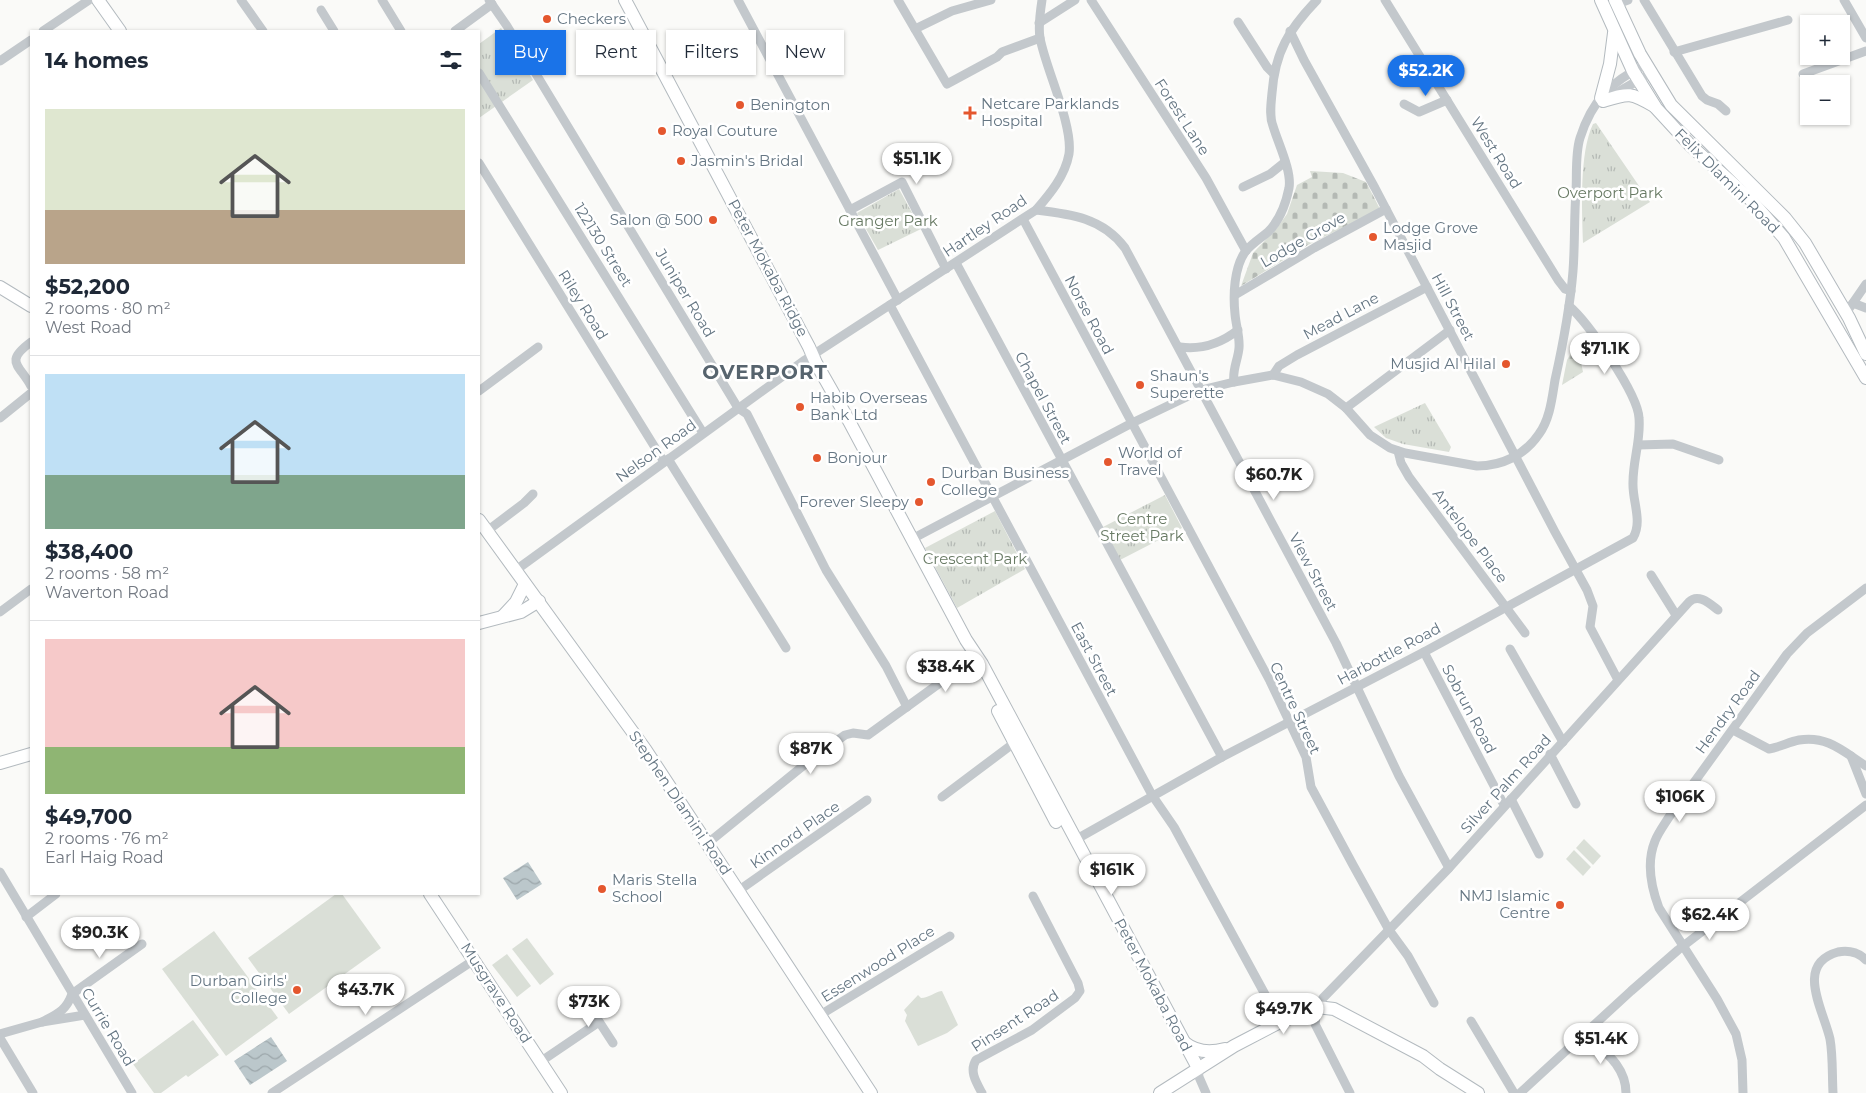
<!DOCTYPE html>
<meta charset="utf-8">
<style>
:root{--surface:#fff;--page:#f2f2f3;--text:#1f2937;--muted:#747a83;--line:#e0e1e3;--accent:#1a73e8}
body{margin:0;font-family:Montserrat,sans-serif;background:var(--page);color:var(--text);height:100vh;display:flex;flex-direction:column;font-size:19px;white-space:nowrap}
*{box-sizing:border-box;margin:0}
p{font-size:16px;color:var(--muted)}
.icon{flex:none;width:28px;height:28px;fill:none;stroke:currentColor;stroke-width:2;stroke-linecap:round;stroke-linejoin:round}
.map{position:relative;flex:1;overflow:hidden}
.panel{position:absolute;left:30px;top:30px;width:450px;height:865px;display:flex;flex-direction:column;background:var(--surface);border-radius:0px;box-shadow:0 1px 4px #0004}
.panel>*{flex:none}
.guide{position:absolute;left:495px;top:30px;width:475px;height:45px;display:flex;gap:10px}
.buttons{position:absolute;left:1800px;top:15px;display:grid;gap:10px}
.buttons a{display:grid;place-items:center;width:50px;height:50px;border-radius:0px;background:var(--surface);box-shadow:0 1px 4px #0004;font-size:25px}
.price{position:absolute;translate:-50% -42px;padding:0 11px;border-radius:18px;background:#fff;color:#222;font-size:16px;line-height:32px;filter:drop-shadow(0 1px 2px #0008)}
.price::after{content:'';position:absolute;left:50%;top:30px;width:15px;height:11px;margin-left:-8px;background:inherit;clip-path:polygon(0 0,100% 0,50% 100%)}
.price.active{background:var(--accent);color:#fff}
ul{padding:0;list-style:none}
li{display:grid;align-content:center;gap:10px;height:265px;padding:0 15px}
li+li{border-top:1px solid var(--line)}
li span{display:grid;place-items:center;height:155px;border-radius:0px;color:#555}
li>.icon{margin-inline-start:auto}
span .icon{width:90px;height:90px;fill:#fffc;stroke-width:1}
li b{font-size:21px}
h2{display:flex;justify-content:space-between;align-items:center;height:60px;padding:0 15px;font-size:21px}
.chip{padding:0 18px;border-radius:0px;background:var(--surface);box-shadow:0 1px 4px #0004;font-size:18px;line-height:45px}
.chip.active{background:var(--accent);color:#fff}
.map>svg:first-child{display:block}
</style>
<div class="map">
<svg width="1866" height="1093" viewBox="0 0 1866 1093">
<defs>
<pattern id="forest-firs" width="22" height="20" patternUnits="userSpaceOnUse" patternTransform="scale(1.25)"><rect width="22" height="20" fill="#dadfd7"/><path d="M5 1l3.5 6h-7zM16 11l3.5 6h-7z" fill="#b4b9b4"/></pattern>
<pattern id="cemetery-stones" width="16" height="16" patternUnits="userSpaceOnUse" patternTransform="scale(1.25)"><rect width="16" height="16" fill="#dadfd7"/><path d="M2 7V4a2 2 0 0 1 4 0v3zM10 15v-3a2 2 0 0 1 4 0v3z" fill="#b4b9b4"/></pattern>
<pattern id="park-tufts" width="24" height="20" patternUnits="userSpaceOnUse" patternTransform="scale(1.25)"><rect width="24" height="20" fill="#dadfd7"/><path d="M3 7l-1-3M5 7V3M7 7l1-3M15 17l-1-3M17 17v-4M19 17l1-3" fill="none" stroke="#b4b9b4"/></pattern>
<pattern id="water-waves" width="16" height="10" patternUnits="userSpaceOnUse" patternTransform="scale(1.25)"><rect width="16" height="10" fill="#bbc7cb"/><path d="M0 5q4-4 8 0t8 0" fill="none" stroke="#9ca6aa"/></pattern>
</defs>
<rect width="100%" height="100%" fill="#fafaf8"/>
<g fill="#dadfd7">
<path d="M 1584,839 L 1601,856 L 1593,865 L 1576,848 Z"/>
<path d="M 1574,850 L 1591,867 L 1583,876 L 1566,859 Z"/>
<path d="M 336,894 L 342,894 L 381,948 L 289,1014 L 248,958 Z"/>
<path d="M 214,931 L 278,1018 L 226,1056 L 162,969 Z"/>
<path d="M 527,938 L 554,974 L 540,985 L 512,949 Z"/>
<path d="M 507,954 L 531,986 L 517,997 L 492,965 Z"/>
<path d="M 942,991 L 958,1025 L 947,1033 L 918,1046 L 905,1021 L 907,1015 L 904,1010 L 918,995 L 921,998 C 929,998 934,992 942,991 Z"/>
<path d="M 193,1020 L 219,1055 L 188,1077 L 186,1075 L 161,1093 L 154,1093 L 133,1064 Z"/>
</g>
<path fill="url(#forest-firs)" d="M 1577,343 L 1583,372 L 1562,385 L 1567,360 Z"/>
<path fill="url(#cemetery-stones)" d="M 1310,171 L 1343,173 L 1366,182 L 1380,209 L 1308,245 L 1241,286 L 1253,253 L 1277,228 L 1287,214 L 1297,185 L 1312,177 Z"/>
<g fill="url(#park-tufts)">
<path d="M 501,28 L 533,80 L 479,118 L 479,44 Z"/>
<path d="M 1596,123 L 1650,202 L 1583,243 C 1582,211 1579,153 1593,124 Z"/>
<path d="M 899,189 L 921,229 L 878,250 L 857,213 Z"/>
<path d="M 1425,403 L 1451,447 L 1449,452 L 1403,444 L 1386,438 L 1374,427 Z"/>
<path d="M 1165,495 L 1182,528 L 1120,560 L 1103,527 Z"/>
<path d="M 995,511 L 1025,569 L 957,608 L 925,548 Z"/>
</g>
<g fill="url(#water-waves)">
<path d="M 528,862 L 542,884 L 517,900 L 503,878 Z"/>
<path d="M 271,1037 L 287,1061 L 250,1085 L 234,1061 Z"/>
</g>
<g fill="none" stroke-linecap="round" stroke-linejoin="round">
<defs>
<g id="secondary">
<path d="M 98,0 L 120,31"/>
<path d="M 625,0 L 809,347 L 816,363 L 849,421 L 966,640 L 982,664 L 1198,1068"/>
<path d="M 1601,0 L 1633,71 L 1656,108 L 1690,145 L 1750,199 L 1784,238 L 1866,378"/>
<path d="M 1615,0 L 1640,54 L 1671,105 L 1785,218 L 1805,243 L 1849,318 L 1866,354"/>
<path d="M 1601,98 L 1610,64 L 1614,33"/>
<path d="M 1603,101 C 1629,93 1630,92 1654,106"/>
<path d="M 0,287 L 31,306"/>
<path d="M 479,520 L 645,749 L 871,1093"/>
<path d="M 503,616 L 516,602 L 525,584"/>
<path d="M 479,623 L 521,612 L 539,601"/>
<path d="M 998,711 L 1056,822"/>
<path d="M 0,763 L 31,754"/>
<path d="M 430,894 L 561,1093"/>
<path d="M 1185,1043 C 1196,1052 1210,1053 1225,1049"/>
<path d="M 1160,1093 L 1234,1046 L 1280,1022 L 1317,1007 L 1334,1009 L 1423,1056 L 1440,1069 L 1478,1093"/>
</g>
</defs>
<use href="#secondary" stroke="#b3babf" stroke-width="14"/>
<g stroke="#c3c8cc" stroke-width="9">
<path d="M 241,0 L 263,31"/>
<path d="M 382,0 L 401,31"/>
<path d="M 489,0 L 507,26 L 738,408 L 747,414 L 826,570 L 886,666 L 907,707"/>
<path d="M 738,0 L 898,300"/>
<path d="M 898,0 L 947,84 L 997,57 L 1002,52 L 1040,38"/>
<path d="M 1091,0 L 1206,178 L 1246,251"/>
<path d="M 1385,0 L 1558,280 L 1565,289 L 1571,291"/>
<path d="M 1644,0 L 1702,96 L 1707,100 L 1718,104 L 1726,111"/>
<path d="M 1844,0 L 1866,38"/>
<path d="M 1617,4 L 1628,0"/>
<path d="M 321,10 L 334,31"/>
<path d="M 1238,22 L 1267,67 L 1274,74"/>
<path d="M 1039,23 L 1075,0"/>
<path d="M 915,29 L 952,11 L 991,0"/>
<path d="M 43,31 L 89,0"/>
<path d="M 455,31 L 492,4"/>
<path d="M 1290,31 L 1304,60 L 1375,188 L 1555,532 L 1587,590 L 1593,606 L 1590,627 L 1618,680"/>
<path d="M 1674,52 L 1788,20"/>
<path d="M 0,61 L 31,40"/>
<path d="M 479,73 L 703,433"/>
<path d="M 1803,74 L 1866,51"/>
<path d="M 1613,95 L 1651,73"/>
<path d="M 1404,104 L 1419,112 L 1447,100"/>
<path d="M 479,163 L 664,462"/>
<path d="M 1243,187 L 1270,174 L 1285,162"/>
<path d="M 850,210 L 902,182 L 946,269"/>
<path d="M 1036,210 C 1071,214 1103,218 1125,248 L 1336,643 L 1399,776 L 1449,868"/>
<path d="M 1023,219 L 1270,681 L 1306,757 L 1311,787 L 1353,865 L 1389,930 L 1408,956 L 1434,1003"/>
<path d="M 956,263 L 1222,757"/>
<path d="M 1235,295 L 1314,248 L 1386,209"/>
<path d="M 1853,303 L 1866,308"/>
<path d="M 890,305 L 1152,795 L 1174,827 L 1280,1022"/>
<path d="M 1846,313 L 1866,284"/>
<path d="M 31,342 C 4,362 19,364 31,386"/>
<path d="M 1180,347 C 1202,350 1220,344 1238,330"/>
<path d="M 1273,375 L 1279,366 L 1297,355 L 1427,287"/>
<path d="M 1234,382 C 1232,370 1238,360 1239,348 C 1240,337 1236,326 1235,314 C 1233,295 1234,268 1245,252 C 1251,244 1261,238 1268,232 C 1279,221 1286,203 1289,188 C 1292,171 1278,143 1273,126 C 1269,116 1271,104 1272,93 C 1275,52 1289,29 1317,0"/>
<path d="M 479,391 L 538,347"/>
<path d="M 1346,408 L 1450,330"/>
<path d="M 0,418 L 31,393"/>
<path d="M 1638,445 L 1673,444 L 1719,460"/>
<path d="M 1398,451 L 1401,463 L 1409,477 L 1525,633"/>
<path d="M 668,459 L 786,648"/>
<path d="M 487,531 L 524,503 L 533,494"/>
<path d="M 912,539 L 1132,423 L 1201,390 L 1234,382 L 1273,375 L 1301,382 L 1328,394 L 1346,408 L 1370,435 L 1390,448 L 1405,453 L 1477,466 C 1502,466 1525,455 1539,434 C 1550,419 1552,398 1555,380 C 1563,344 1570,308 1573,271 C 1575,245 1574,218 1576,191 C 1577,175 1575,154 1580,138 C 1592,100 1611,82 1646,64"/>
<path d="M 516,570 L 805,360 L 1036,210 C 1050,194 1065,176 1069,154 C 1073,124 1046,70 1040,38 C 1038,26 1040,13 1042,0"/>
<path d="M 1651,575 L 1676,615"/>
<path d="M 0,612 L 31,589"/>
<path d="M 1510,649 L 1563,742"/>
<path d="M 1424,652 L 1504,805"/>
<path d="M 1733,730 L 1769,749 C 1780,747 1789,742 1799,740 C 1827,735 1844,752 1866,766"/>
<path d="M 1550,754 L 1576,804"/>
<path d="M 1851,756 L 1866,794"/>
<path d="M 942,797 L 1014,743"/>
<path d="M 1511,799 L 1539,854"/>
<path d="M 1075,840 L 1222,757 L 1424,652 L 1633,538 C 1643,521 1632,501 1633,482 C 1633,460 1641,440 1639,418 C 1638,394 1588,322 1569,306"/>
<path d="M 708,843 L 814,757 L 845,735 L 853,733 L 868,735 L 977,656"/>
<path d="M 0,872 L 132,1093"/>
<path d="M 738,891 L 867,800"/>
<path d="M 26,917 L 56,894"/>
<path d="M 585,1000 L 613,1043"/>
<path d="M 820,1015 L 950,936"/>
<path d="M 1471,1021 L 1514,1093"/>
<path d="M 42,1022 C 57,1014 66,1011 72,994 L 142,944"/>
<path d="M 0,1034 L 42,1022 L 85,1015"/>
<path d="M 1586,1034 C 1604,1051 1626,1066 1626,1093"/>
<path d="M 0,1038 L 33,1093"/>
<path d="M 540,1062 L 599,1022"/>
<path d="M 1198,1068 L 1199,1077 L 1206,1093"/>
<path d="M 272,1093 L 474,960"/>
<path d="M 982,1093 C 976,1082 969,1071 976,1060 L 1032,1030 L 1075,998 L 1080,991 L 1078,983 L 1033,896"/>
<path d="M 1350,1093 L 1315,1024 L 1317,1007 L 1323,998 L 1449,868 L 1689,602 C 1698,593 1709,603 1718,610"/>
<path d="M 1520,1093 L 1631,991 L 1678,950 L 1866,805"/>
<path d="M 1743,1093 L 1742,1060 L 1736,1034 L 1717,999 L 1659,908 C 1651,887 1646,863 1655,841 C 1658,833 1664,825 1669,817 L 1787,654 L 1807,633 L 1866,588"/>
<path d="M 1833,1093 C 1832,1075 1833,1056 1830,1039 C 1824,1011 1794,964 1838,952 C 1849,950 1858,952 1866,960"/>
</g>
<use href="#secondary" stroke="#fff" stroke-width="12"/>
</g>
<g fill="#e4572e" stroke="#fff" stroke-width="2">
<circle cx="547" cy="19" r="5"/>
<circle cx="740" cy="105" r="5"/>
<path d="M967.5 105.5h5v5h5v5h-5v5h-5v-5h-5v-5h5z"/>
<circle cx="662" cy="131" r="5"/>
<circle cx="681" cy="161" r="5"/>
<circle cx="713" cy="220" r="5"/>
<circle cx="1373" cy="237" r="5"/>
<circle cx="1506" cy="364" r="5"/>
<circle cx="1140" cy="385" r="5"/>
<circle cx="800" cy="407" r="5"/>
<circle cx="817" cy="458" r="5"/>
<circle cx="1108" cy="462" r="5"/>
<circle cx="931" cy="482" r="5"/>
<circle cx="919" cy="502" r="5"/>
<circle cx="602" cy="889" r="5"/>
<circle cx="1560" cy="905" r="5"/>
<circle cx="297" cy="990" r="5"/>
</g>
<g text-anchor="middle" stroke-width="5" stroke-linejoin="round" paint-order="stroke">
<g font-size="15" fill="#657683" stroke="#fff" text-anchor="start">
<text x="557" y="24">Checkers</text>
<text x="981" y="109">Netcare Parklands<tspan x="981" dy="17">Hospital</tspan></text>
<text x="750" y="110">Benington</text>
<text x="672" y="136">Royal Couture</text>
<text x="691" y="166">Jasmin's Bridal</text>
<text x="703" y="225" text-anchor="end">Salon @ 500</text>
<text x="1383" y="233">Lodge Grove<tspan x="1383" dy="17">Masjid</tspan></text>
<text x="1496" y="369" text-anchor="end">Musjid Al Hilal</text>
<text x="1150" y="381">Shaun's<tspan x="1150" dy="17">Superette</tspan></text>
<text x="810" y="403">Habib Overseas<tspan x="810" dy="17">Bank Ltd</tspan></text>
<text x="1118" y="458">World of<tspan x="1118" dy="17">Travel</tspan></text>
<text x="827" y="463">Bonjour</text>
<text x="941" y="478">Durban Business<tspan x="941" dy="17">College</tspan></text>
<text x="909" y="507" text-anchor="end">Forever Sleepy</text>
<text x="612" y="885">Maris Stella<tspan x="612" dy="17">School</tspan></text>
<text x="1550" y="901" text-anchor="end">NMJ Islamic<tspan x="1550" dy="17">Centre</tspan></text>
<text x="287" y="986" text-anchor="end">Durban Girls'<tspan x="287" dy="17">College</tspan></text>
</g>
<g font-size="15" fill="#657683" stroke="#fff">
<text transform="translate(1182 117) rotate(57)" y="5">Forest Lane</text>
<text transform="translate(1496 153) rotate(58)" y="5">West Road</text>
<text transform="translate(1727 181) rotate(45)" y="5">Felix Dlamini Road</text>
<text transform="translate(985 226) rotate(-34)" y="5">Hartley Road</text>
<text transform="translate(1303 240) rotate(-30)" y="5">Lodge Grove</text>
<text transform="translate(603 245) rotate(58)" y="5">122130 Street</text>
<text transform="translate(768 268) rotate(62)" y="5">Peter Mokaba Ridge</text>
<text transform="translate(685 293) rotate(59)" y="5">Juniper Road</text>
<text transform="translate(583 305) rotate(58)" y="5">Riley Road</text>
<text transform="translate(1453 307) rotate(62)" y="5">Hill Street</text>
<text transform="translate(1089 315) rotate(62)" y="5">Norse Road</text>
<text transform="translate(1341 316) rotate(-28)" y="5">Mead Lane</text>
<text transform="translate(1043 398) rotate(62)" y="5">Chapel Street</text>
<text transform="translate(656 451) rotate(-36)" y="5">Nelson Road</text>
<text transform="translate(1470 536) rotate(53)" y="5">Antelope Place</text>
<text transform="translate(1313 572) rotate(62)" y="5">View Street</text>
<text transform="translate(1389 654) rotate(-28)" y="5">Harbottle Road</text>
<text transform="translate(1094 659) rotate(62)" y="5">East Street</text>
<text transform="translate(1295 708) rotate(65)" y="5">Centre Street</text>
<text transform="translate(1469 709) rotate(62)" y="5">Sobrun Road</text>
<text transform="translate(1728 712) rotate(-54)" y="5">Hendry Road</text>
<text transform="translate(1506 784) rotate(-48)" y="5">Silver Palm Road</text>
<text transform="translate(680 803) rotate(56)" y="5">Stephen Dlamini Road</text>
<text transform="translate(795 835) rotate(-35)" y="5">Kinnord Place</text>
<text transform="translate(878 964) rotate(-32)" y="5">Essenwood Place</text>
<text transform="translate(1153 985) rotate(62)" y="5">Peter Mokaba Road</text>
<text transform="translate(496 993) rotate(57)" y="5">Musgrave Road</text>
<text transform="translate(1015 1021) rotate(-33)" y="5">Pinsent Road</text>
<text transform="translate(108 1027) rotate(59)" y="5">Currie Road</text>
</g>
<g font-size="15" fill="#687a64" stroke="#fff">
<text x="1610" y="198">Overport Park</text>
<text x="888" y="226">Granger Park</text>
<text x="1142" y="524">Centre<tspan x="1142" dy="17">Street Park</tspan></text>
<text x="975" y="564">Crescent Park</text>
</g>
<g font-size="20" font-weight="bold" letter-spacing="1" fill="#57646e" stroke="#fff">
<text x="765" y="379">OVERPORT</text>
</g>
</g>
</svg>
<div class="buttons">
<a>+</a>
<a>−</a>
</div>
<b class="price active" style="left:1426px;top:97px">$52.2K</b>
<b class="price" style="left:917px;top:185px">$51.1K</b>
<b class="price" style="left:1605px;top:375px">$71.1K</b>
<b class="price" style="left:1274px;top:501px">$60.7K</b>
<b class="price" style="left:946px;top:693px">$38.4K</b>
<b class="price" style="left:811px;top:775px">$87K</b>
<b class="price" style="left:1680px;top:823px">$106K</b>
<b class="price" style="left:1112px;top:896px">$161K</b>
<b class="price" style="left:1710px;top:941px">$62.4K</b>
<b class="price" style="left:100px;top:959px">$90.3K</b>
<b class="price" style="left:366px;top:1016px">$43.7K</b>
<b class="price" style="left:589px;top:1028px">$73K</b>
<b class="price" style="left:1284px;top:1035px">$49.7K</b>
<b class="price" style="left:1601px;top:1065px">$51.4K</b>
<div class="guide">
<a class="chip active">Buy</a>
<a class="chip">Rent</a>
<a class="chip">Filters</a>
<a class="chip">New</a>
</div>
<section class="panel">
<h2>14 homes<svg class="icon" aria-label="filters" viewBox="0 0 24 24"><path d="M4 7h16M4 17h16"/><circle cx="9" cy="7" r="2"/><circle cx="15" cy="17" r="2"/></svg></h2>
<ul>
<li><span style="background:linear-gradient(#dfe7d0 65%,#b9a48a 0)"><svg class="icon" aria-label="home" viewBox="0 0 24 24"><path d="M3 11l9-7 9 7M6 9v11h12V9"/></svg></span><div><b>$52,200</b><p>2 rooms · 80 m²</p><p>West Road</p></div></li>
<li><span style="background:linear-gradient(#bfe0f5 65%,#7fa58c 0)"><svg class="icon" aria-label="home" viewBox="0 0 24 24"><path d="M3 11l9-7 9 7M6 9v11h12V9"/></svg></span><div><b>$38,400</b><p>2 rooms · 58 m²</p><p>Waverton Road</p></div></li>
<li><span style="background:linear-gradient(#f6c9c9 70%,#8fb573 0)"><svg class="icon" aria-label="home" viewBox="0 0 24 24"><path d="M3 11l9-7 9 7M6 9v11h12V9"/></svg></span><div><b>$49,700</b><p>2 rooms · 76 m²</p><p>Earl Haig Road</p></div></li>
</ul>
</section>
</div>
